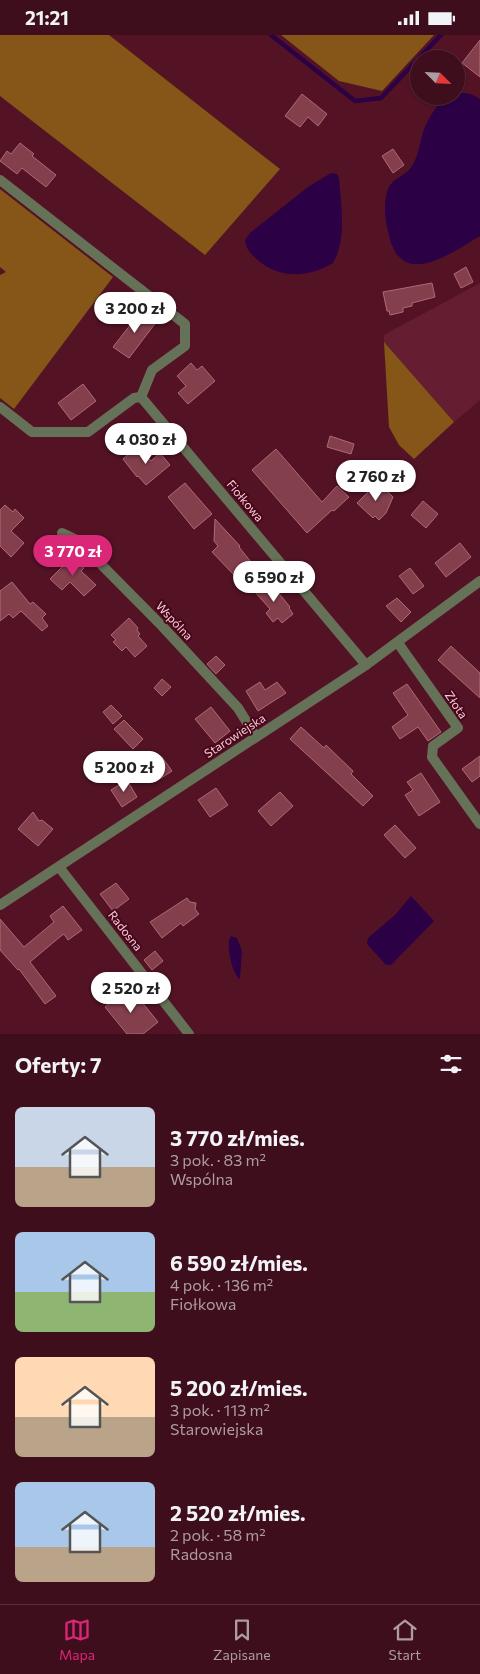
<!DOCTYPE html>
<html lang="pl">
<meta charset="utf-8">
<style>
:root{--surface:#3e0e1c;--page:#491c29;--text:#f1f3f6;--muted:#ad9ca3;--line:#572e3b;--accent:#db2777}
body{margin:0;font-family:Commissioner,sans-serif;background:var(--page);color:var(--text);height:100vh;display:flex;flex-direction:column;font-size:19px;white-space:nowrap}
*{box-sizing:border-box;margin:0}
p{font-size:16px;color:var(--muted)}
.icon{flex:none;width:28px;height:28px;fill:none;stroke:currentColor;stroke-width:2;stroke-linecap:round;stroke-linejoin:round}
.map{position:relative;height:999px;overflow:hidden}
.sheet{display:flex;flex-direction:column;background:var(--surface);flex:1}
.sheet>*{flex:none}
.needle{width:32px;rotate:114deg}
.tools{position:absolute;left:410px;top:15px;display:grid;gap:10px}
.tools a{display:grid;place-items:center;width:55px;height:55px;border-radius:50%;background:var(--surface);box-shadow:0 1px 4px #0004,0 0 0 1px var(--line);font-size:25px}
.price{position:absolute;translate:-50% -42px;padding:0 11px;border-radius:18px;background:#fff;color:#222;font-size:16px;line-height:32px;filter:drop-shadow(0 1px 2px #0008)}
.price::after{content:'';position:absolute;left:50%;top:30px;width:15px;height:11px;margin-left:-8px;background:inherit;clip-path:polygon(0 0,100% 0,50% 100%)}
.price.selected{background:var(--accent);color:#fff}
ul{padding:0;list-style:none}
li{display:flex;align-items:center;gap:15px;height:125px;padding:0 15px}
li span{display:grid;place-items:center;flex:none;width:140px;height:100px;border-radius:8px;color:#555}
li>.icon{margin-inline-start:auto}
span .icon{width:60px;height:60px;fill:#fffc;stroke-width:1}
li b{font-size:21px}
h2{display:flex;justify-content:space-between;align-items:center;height:60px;padding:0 15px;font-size:21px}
.status{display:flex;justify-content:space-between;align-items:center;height:35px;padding:0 25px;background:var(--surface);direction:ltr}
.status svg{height:14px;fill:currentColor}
.menu{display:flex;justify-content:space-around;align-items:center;height:70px;border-top:1px solid var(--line);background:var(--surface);font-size:14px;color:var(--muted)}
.menu a{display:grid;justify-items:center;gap:2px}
.menu .selected{color:var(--accent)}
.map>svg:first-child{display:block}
</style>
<div class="status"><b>21:21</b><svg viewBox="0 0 49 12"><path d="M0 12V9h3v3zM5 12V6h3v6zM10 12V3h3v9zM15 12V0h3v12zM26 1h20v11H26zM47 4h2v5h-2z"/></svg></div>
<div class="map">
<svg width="480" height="999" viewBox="0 0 480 999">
<rect width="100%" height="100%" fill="#531325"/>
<path fill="#641d31" d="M 480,248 L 480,365 L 454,387 L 384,307 L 384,300 Z"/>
<g fill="#855618">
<path d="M 0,0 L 109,0 L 280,134 L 205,220 L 0,61 Z"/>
<path d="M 281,0 L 434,0 L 382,56 L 339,46 Z"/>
<path d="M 0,154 L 113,242 L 14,374 L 0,363 L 0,240 L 6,237 L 0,232 Z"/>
<path d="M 384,307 L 454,387 L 414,424 L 399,410 L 389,392 Z"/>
</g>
<g fill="#2b0045">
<path d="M 456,57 L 471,59 L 480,64 L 480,201 C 450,219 401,255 389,200 C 385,186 383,168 388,154 C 392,143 406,141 412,131 C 419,120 420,106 424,94 C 429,82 436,72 444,62 L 456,61 Z"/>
<path d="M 331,138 L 337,139 L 339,143 C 341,170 347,204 333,228 C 309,242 282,244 260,227 C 252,220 246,215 245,205 L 250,198 L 308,152 Z"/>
<path d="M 411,861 L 434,886 L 391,930 L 386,930 L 367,909 L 368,903 L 395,880 Z"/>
<path d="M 231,901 L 237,903 L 242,916 L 240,944 C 232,940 225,907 231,901 Z"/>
</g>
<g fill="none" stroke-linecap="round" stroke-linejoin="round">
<path stroke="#2b0045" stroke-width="4.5" d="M 271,0 L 355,66 L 381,63 L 441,0"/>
</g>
<g fill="#843f4d" stroke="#b16875">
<path d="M 480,5 L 480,42 L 462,28 Z"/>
<path d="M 302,59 L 327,79 L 318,91 L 308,82 L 300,92 L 285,81 Z"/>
<path d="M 20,108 L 34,119 L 32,121 L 56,140 L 46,152 L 22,133 L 17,139 L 0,126 L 7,116 L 11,119 Z"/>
<path d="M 393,114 L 404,130 L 393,138 L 382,121 Z"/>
<path d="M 466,232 L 473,247 L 461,253 L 454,239 Z"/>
<path d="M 432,248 L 435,262 L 412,268 L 412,271 L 403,273 L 403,277 L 390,280 L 389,276 L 387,276 L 383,257 Z"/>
<path d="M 142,275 L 157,286 L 129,323 L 113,312 Z"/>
<path d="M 191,328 L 197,335 L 202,331 L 215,346 L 188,369 L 178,358 L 186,351 L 177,341 Z"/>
<path d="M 83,349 L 96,366 L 71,385 L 58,368 Z"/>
<path d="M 330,401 L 354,409 L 351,419 L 327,412 Z"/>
<path d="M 138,411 L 151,426 L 160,418 L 170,430 L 146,450 L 138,441 L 137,442 L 123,424 Z"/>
<path d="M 276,414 L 322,467 L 337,451 L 349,462 L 334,476 L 332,475 L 307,498 L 252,435 Z"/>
<path d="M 378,447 L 393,462 L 386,478 L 379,485 L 375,481 L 373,483 L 357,468 Z"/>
<path d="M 185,448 L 212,479 L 194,494 L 168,462 Z"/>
<path d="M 423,466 L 438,479 L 426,493 L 411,480 Z"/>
<path d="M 5,470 L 13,477 L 15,474 L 24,483 L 11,496 L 24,508 L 11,522 L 0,511 L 0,475 Z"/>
<path d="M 215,484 L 240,511 L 239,512 L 251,527 L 235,541 L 212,517 L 218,511 L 214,506 Z"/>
<path d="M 460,508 L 471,522 L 446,542 L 435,528 Z"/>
<path d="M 73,521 L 84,533 L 81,536 L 96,550 L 84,561 L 70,547 L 62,555 L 50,544 Z"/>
<path d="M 410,533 L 424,551 L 413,559 L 399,541 Z"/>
<path d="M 268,545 L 290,572 L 289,573 L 293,579 L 282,588 L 278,583 L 273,587 L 266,578 L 270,574 L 255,557 Z"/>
<path d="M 12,547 L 30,569 L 33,567 L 46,579 L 42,583 L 48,591 L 42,596 L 21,576 L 13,583 L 9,579 L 0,586 L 0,556 Z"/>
<path d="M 397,563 L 411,577 L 401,587 L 386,571 Z"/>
<path d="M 129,583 L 138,593 L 137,595 L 140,599 L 138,601 L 147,611 L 135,622 L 126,612 L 122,616 L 113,607 L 116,605 L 111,600 Z"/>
<path d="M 451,611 L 480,638 L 480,663 L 438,625 Z"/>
<path d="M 216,621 L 225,630 L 216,639 L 207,629 Z"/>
<path d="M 162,644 L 171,652 L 162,661 L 154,653 Z"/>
<path d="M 260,647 L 265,655 L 277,647 L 286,658 L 258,676 L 246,656 Z"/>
<path d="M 407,649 L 441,697 L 428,706 L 418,692 L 400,704 L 392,692 L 408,680 L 393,658 Z"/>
<path d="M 111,670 L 122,681 L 113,689 L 103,677 Z"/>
<path d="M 211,672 L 230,696 L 215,708 L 195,684 Z"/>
<path d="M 124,685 L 143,704 L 133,714 L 114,694 Z"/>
<path d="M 301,692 L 324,713 L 326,710 L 353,736 L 351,739 L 373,761 L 363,771 L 290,704 Z"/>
<path d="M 480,721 L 480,741 L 472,747 L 462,734 Z"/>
<path d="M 162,722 L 172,736 L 155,747 L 146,732 Z"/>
<path d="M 421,738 L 440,767 L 419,781 L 405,760 L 413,755 L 407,747 Z"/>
<path d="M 127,745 L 137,762 L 122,772 L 111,755 Z"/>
<path d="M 216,753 L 228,770 L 210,782 L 198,765 Z"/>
<path d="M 280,757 L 293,771 L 271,791 L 258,776 Z"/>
<path d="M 33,777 L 39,786 L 42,785 L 53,794 L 38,811 L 18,794 Z"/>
<path d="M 395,790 L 416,813 L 405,823 L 384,800 Z"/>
<path d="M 116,848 L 129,864 L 113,876 L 100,859 Z"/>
<path d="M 187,863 L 190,867 L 196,868 L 195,874 L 199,879 L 183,891 L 181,888 L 162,903 L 150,887 Z"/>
<path d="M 63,871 L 82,895 L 68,905 L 64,899 L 61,901 L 30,927 L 56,961 L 45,969 L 19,934 L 18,935 L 0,915 L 0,884 L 24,912 L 54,887 L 50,881 Z"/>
<path d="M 155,916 L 163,926 L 152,935 L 144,925 Z"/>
<path d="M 133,956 L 158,987 L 143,999 L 127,999 L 105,972 L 123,957 L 126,961 Z"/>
</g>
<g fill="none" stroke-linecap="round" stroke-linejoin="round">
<g stroke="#667258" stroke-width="10">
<path d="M 0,145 L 185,289 L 185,311 L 152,335 L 141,362 L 366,630"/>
<path d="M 0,372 L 32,397 L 88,397 L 134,363 L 141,362"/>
<path d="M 62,498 L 77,505 L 162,591 L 238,673 L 256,702"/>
<path d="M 398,608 L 458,693 L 433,711 L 432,722 L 480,789"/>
<path d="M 59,832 L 189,999"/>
<path d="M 0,870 L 366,630 L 480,546"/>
</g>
</g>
<g text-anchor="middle" stroke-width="4" stroke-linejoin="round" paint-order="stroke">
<g font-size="12" fill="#f7ced4" stroke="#47061b">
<text transform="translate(245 466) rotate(50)" y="4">Fiołkowa</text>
<text transform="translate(174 586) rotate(47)" y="4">Wspólna</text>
<text transform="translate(456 670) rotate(56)" y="4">Złota</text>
<text transform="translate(235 701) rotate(-33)" y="4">Starowiejska</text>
<text transform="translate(125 896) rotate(52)" y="4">Radosna</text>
</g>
</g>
</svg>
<div class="tools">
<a><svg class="needle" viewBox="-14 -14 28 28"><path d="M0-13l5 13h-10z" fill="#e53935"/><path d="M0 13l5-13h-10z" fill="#ad9ca3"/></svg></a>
</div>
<b class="price" style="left:135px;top:299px">3 200 zł</b>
<b class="price" style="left:146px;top:430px">4 030 zł</b>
<b class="price" style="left:376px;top:467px">2 760 zł</b>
<b class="price selected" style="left:73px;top:542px">3 770 zł</b>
<b class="price" style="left:274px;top:568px">6 590 zł</b>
<b class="price" style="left:124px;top:758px">5 200 zł</b>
<b class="price" style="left:131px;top:979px">2 520 zł</b>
</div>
<section class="sheet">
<h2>Oferty: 7<svg class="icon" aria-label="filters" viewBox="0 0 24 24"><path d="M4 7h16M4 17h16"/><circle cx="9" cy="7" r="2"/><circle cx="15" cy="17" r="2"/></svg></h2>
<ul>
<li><span style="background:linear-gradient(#c9d6e8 60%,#b9a48a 0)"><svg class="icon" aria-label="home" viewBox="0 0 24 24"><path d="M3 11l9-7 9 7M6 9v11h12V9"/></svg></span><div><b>3 770 zł/mies.</b><p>3 pok. · 83 m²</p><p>Wspólna</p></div></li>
<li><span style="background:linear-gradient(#a9c7e8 60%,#8fb573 0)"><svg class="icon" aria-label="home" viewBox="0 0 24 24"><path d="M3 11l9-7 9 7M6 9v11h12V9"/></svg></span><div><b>6 590 zł/mies.</b><p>4 pok. · 136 m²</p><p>Fiołkowa</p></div></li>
<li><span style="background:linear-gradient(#ffd9b3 60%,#b9a48a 0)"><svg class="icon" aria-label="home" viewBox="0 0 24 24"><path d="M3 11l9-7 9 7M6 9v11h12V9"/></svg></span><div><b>5 200 zł/mies.</b><p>3 pok. · 113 m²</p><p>Starowiejska</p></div></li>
<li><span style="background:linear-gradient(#a9c7e8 65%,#b9a48a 0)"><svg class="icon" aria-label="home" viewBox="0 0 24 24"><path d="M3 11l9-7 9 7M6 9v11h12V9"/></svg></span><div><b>2 520 zł/mies.</b><p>2 pok. · 58 m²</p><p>Radosna</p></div></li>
</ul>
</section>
<nav class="menu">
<a class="selected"><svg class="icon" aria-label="map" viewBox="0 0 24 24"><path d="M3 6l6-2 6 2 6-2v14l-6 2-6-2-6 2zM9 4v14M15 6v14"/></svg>Mapa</a>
<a><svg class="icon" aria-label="saved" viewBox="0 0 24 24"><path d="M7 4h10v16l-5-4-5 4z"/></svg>Zapisane</a>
<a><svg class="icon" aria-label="home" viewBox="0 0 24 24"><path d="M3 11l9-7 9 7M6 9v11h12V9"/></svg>Start</a>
</nav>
